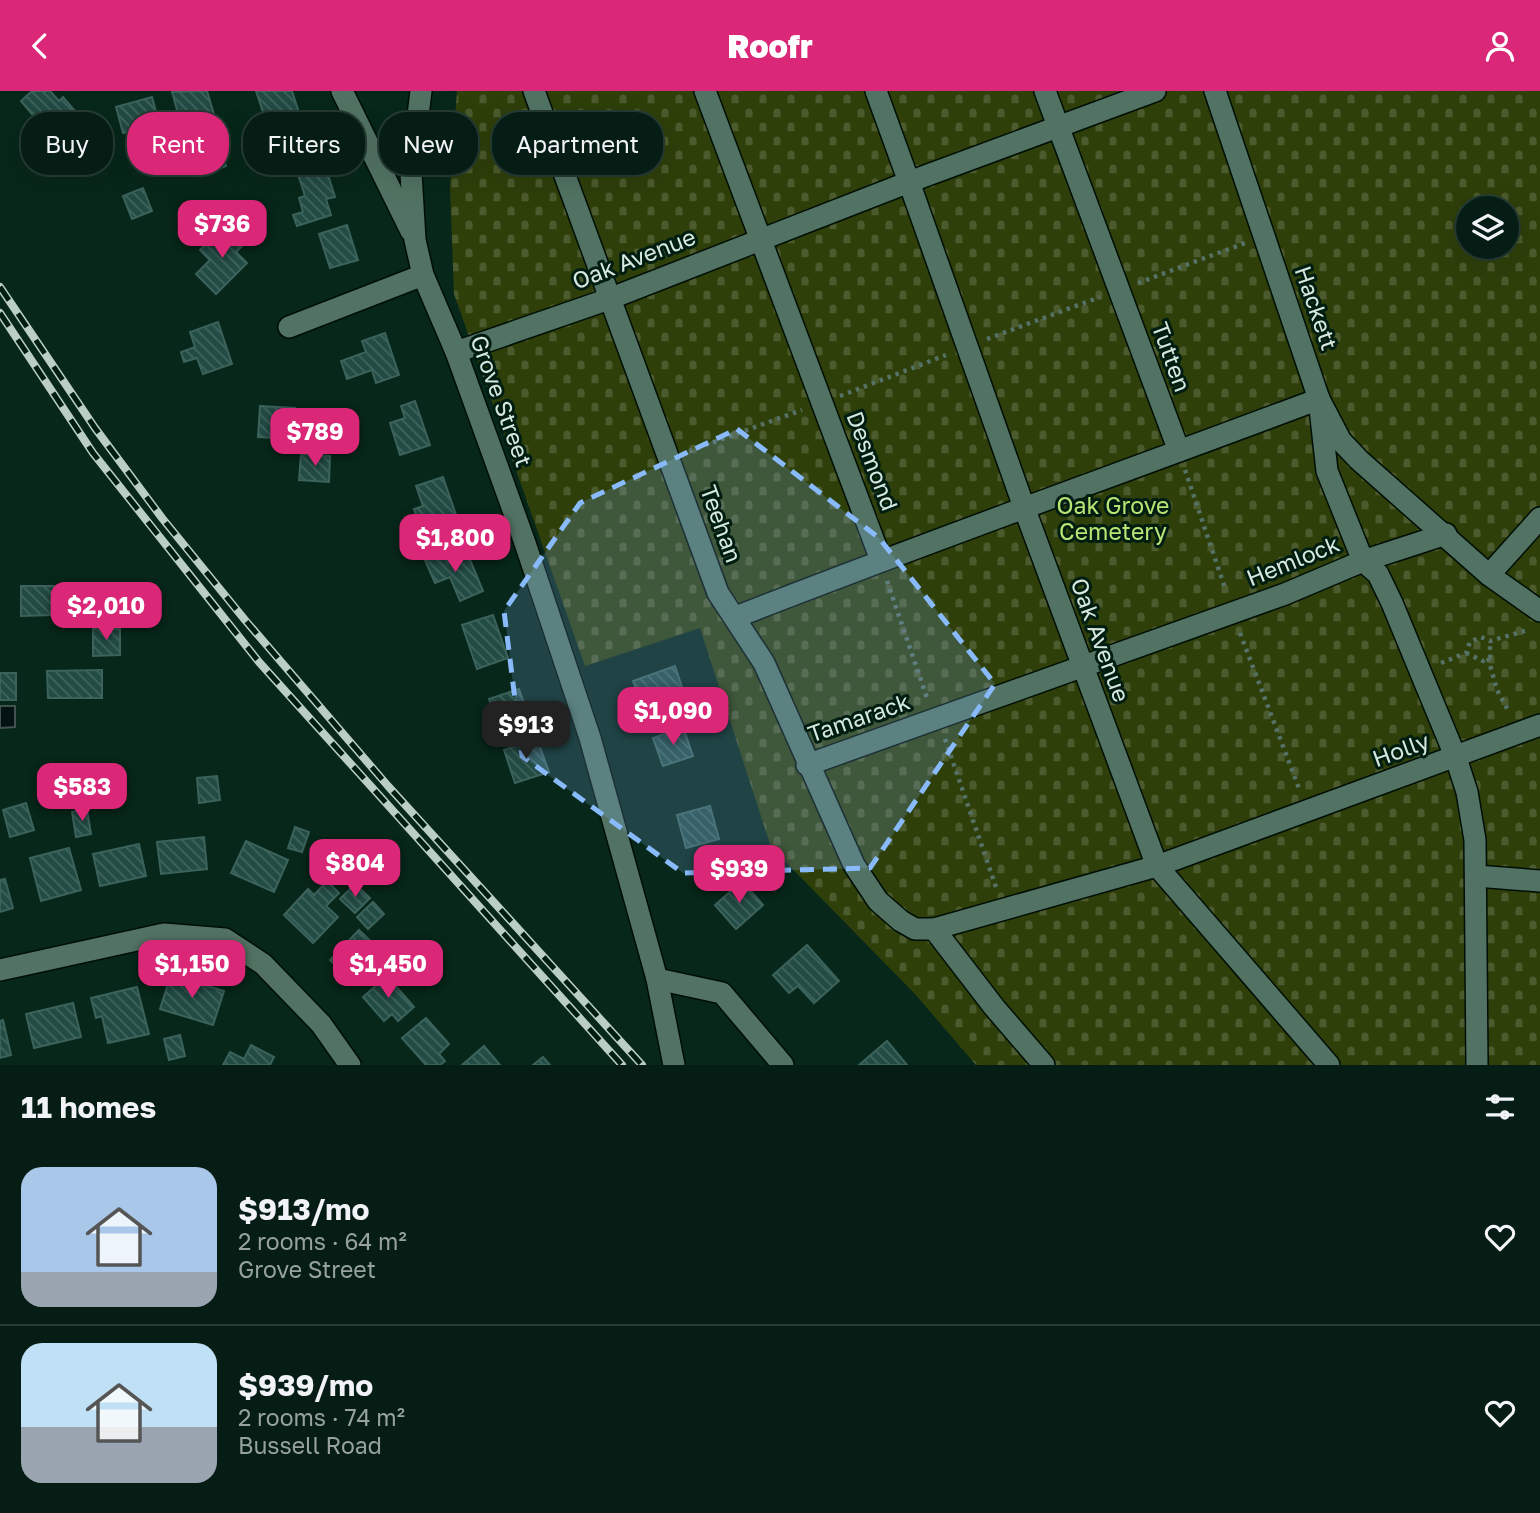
<!DOCTYPE html>
<meta charset="utf-8">
<style>
:root{--surface:#051d14;--page:#132a22;--text:#f1f3f6;--muted:#97a2a0;--line:#263b34;--accent:#db2777}
body{margin:0;font-family:"Golos Text",sans-serif;background:var(--page);color:var(--text);height:100vh;display:flex;flex-direction:column;font-size:26px;white-space:nowrap}
*{box-sizing:border-box;margin:0}
p{font-size:23px;color:var(--muted)}
.icon{flex:none;width:38px;height:38px;fill:none;stroke:currentColor;stroke-width:2;stroke-linecap:round;stroke-linejoin:round}
.map{position:relative;height:974px;overflow:hidden}
.panel{display:flex;flex-direction:column;background:var(--surface);flex:1}
.panel>*{flex:none}
.guide{position:absolute;left:21px;top:21px;width:700px;height:63px;display:flex;gap:14px}
.tools{position:absolute;left:1456px;top:105px;display:grid;gap:14px}
.tools a{display:grid;place-items:center;width:63px;height:63px;border-radius:50%;background:var(--surface);box-shadow:0 7px 28px #0002,0 0 0 2px var(--line);font-size:35px}
.price{position:absolute;translate:-50% -60px;padding:0 16px;border-radius:14px;background:var(--accent);color:#fff;font-size:23px;line-height:46px;filter:drop-shadow(0 2px 4px #0008)}
.price::after{content:'';position:absolute;left:50%;top:42px;width:21px;height:16px;margin-left:-10px;background:inherit;clip-path:polygon(0 0,100% 0,50% 100%)}
.price.current{background:#222;color:#fff}
ul{padding:0;list-style:none}
li{display:flex;align-items:center;gap:21px;height:175px;padding:0 21px}
li+li{border-top:2px solid var(--line)}
li span{display:grid;place-items:center;flex:none;width:196px;height:140px;border-radius:21px;color:#555}
li>.icon{margin-inline-start:auto}
span .icon{width:84px;height:84px;fill:#fffc;stroke-width:1}
li b{font-size:30px}
h2{display:flex;justify-content:space-between;align-items:center;height:84px;padding:0 21px;font-size:30px}
.tag{padding:0 24px;border-radius:28px;background:var(--surface);box-shadow:0 7px 28px #0002,0 0 0 2px var(--line);font-size:24px;line-height:63px}
.tag.current{background:var(--accent);color:#fff}
header{display:flex;justify-content:space-between;align-items:center;height:91px;padding:0 21px;background:var(--accent);color:#fff;font-size:32px;font-weight:800}
.map>svg:first-child{display:block}
</style>
<header><svg class="icon" aria-label="back" viewBox="0 0 24 24"><path d="M15 5l-7 7 7 7"/></svg>Roofr<svg class="icon" aria-label="person" viewBox="0 0 24 24"><circle cx="12" cy="8" r="4"/><path d="M4 21q1-7 8-7t8 7"/></svg></header>
<div class="map">
<svg width="1540" height="974" viewBox="0 0 1540 974">
<defs>
<pattern id="cemetery-stones" width="16" height="16" patternUnits="userSpaceOnUse" patternTransform="scale(1.75)"><rect width="16" height="16" fill="#2e3f0a"/><path d="M2 7V4a2 2 0 0 1 4 0v3zM10 15v-3a2 2 0 0 1 4 0v3z" fill="#4c5b2d"/></pattern>
<pattern id="building-back-hatch" width="6" height="6" patternUnits="userSpaceOnUse" patternTransform="scale(1.75)"><rect width="6" height="6" fill="#224b44"/><path d="M-1 5l2 2M0 0l6 6M5-1l2 2" fill="none" stroke="#41655f"/></pattern>
</defs>
<rect width="100%" height="100%" fill="#07271a"/>
<path fill="url(#cemetery-stones)" fill-rule="evenodd" d="M 457,0 L 1540,0 L 1540,974 L 976,974 L 915,903 L 771,756 L 700,537 L 585,575 L 454,203 L 450,96 ZM 1468,117 L 1507,117 L 1507,156 L 1468,156 Z"/>
<path fill="#031213" stroke="#435250" stroke-width="2" d="M 0,615 L 15,615 L 15,636 L 0,637 Z"/>
<g fill="url(#building-back-hatch)" stroke="#3b625b" stroke-width="2">
<path d="M 32,0 L 50,0 L 59,10 L 63,6 L 92,40 L 65,63 L 56,52 L 42,64 L 22,41 L 37,29 L 21,10 Z"/>
<path d="M 207,0 L 216,30 L 203,33 L 200,20 L 179,26 L 172,1 Z"/>
<path d="M 256,0 L 292,0 L 301,28 L 269,39 Z"/>
<path d="M 152,6 L 159,32 L 123,42 L 116,16 Z"/>
<path d="M 259,48 L 261,54 L 278,48 L 282,58 L 256,68 L 250,52 Z"/>
<path d="M 189,52 L 193,74 L 182,76 L 178,54 Z"/>
<path d="M 221,61 L 226,75 L 204,84 L 198,70 Z"/>
<path d="M 322,65 L 335,106 L 326,108 L 331,124 L 297,135 L 293,124 L 303,121 L 299,107 L 305,105 L 295,74 Z"/>
<path d="M 143,97 L 152,120 L 132,128 L 123,105 Z"/>
<path d="M 225,134 L 244,153 L 236,161 L 247,172 L 216,203 L 196,183 L 210,169 L 200,159 Z"/>
<path d="M 347,134 L 358,169 L 330,177 L 319,143 Z"/>
<path d="M 218,231 L 232,273 L 203,283 L 197,267 L 184,271 L 181,261 L 195,256 L 190,241 Z"/>
<path d="M 385,242 L 399,284 L 376,292 L 372,279 L 347,288 L 341,270 L 366,261 L 362,250 Z"/>
<path d="M 415,310 L 430,354 L 400,364 L 390,332 L 405,327 L 401,315 Z"/>
<path d="M 260,315 L 295,317 L 293,348 L 258,346 Z"/>
<path d="M 301,363 L 330,365 L 329,391 L 299,389 Z"/>
<path d="M 443,386 L 457,427 L 422,439 L 414,418 L 423,415 L 416,395 Z"/>
<path d="M 442,459 L 448,472 L 468,464 L 483,500 L 460,510 L 450,486 L 435,492 L 424,467 Z"/>
<path d="M 21,495 L 54,495 L 54,524 L 21,525 Z"/>
<path d="M 493,524 L 508,567 L 477,578 L 462,534 Z"/>
<path d="M 93,538 L 120,538 L 120,564 L 93,565 Z"/>
<path d="M 675,575 L 685,605 L 643,619 L 633,590 Z"/>
<path d="M 102,579 L 102,607 L 48,607 L 47,580 Z"/>
<rect x="0" y="582" width="16" height="27"/>
<path d="M 519,598 L 531,632 L 500,643 L 489,608 Z"/>
<path d="M 683,636 L 693,665 L 663,675 L 653,647 Z"/>
<path d="M 537,648 L 549,681 L 515,692 L 504,659 Z"/>
<path d="M 217,685 L 220,709 L 199,712 L 197,687 Z"/>
<path d="M 26,712 L 34,739 L 10,746 L 3,719 Z"/>
<path d="M 710,715 L 719,748 L 686,757 L 677,724 Z"/>
<path d="M 87,718 L 91,743 L 76,746 L 72,721 Z"/>
<path d="M 295,736 L 309,741 L 302,761 L 288,757 Z"/>
<path d="M 204,746 L 207,778 L 161,783 L 157,751 Z"/>
<path d="M 246,750 L 288,769 L 274,801 L 231,782 Z"/>
<path d="M 139,753 L 146,785 L 100,795 L 93,763 Z"/>
<path d="M 69,757 L 81,799 L 41,810 L 30,767 Z"/>
<path d="M 5,788 L 13,817 L 0,821 L 0,789 Z"/>
<path d="M 327,790 L 339,802 L 326,815 L 338,826 L 313,852 L 284,824 L 308,798 L 314,804 Z"/>
<path d="M 742,790 L 763,814 L 736,838 L 715,814 Z"/>
<path d="M 355,793 L 370,807 L 355,822 L 340,808 Z"/>
<path d="M 373,811 L 384,823 L 368,838 L 357,826 Z"/>
<path d="M 359,839 L 384,863 L 355,893 L 330,869 Z"/>
<path d="M 807,854 L 839,890 L 814,912 L 798,895 L 789,902 L 773,884 Z"/>
<path d="M 171,884 L 224,900 L 213,934 L 160,918 Z"/>
<path d="M 387,885 L 414,916 L 398,930 L 392,923 L 384,930 L 363,906 Z"/>
<path d="M 137,896 L 149,943 L 108,952 L 102,925 L 96,927 L 91,907 Z"/>
<path d="M 73,912 L 81,946 L 34,957 L 26,923 Z"/>
<path d="M 426,927 L 449,953 L 439,963 L 445,970 L 440,974 L 426,974 L 402,947 Z"/>
<path d="M 3,929 L 11,964 L 0,967 L 0,930 Z"/>
<path d="M 180,944 L 185,965 L 169,969 L 164,948 Z"/>
<path d="M 887,950 L 907,974 L 859,974 Z"/>
<path d="M 251,954 L 274,966 L 270,974 L 223,974 L 230,961 L 244,968 Z"/>
<path d="M 484,955 L 500,974 L 462,974 Z"/>
<path d="M 543,966 L 550,974 L 533,974 Z"/>
</g>
<g fill="none" stroke-linecap="round" stroke-linejoin="round">
<defs>
<g id="minor">
<path d="M 342,0 L 411,140"/>
<path d="M 421,0 L 411,82 L 415,149 L 423,184 L 456,261 L 525,452 L 590,647 L 657,888 L 674,974"/>
<path d="M 534,0 L 718,502 L 764,572 L 854,774 L 878,810 L 901,830 L 915,838 L 934,838 L 1157,775 L 1540,634"/>
<path d="M 705,0 L 881,469"/>
<path d="M 876,0 L 909,91 L 1155,0"/>
<path d="M 1045,0 L 1179,360"/>
<path d="M 1215,0 L 1319,308 L 1341,350 L 1359,369 L 1489,484 L 1540,520"/>
<path d="M 289,236 L 423,184"/>
<path d="M 456,261 L 609,208 L 909,91 L 1025,419 L 1157,775 L 1329,974"/>
<path d="M 1319,308 L 1327,380 L 1363,470 L 1378,483 L 1392,512 L 1456,667 L 1467,701 L 1475,749 L 1477,974"/>
<path d="M 1489,484 L 1540,427"/>
<path d="M 736,526 C 929,450 1125,381 1319,308"/>
<path d="M 807,674 L 1285,503 L 1363,470 L 1446,443"/>
<path d="M 1476,785 L 1540,790"/>
<path d="M 934,838 L 994,916 L 1044,974"/>
<path d="M 0,879 L 164,843 L 225,848 L 263,873 L 321,933 L 350,974"/>
<path d="M 657,888 L 722,902 L 783,974"/>
</g>
</defs>
<use href="#minor" stroke="#000f06" stroke-width="24"/>
<g stroke="#567165" stroke-width="4.5" stroke-dasharray="3.5 5" stroke-linecap="butt">
<path d="M 1138,192 L 1245,152"/>
<path d="M 987,248 L 1100,206"/>
<path d="M 840,305 L 946,264"/>
<path d="M 689,360 L 802,319"/>
<path d="M 1185,379 L 1226,500"/>
<path d="M 887,490 L 927,607"/>
<path d="M 1240,542 L 1300,700"/>
<path d="M 1466,562 L 1483,570 L 1490,566 L 1490,550"/>
<path d="M 1488,567 L 1497,599 L 1509,621"/>
<path d="M 1441,572 L 1466,562 L 1470,551 L 1481,546 L 1490,550 L 1528,539"/>
<path d="M 945,648 L 997,799"/>
</g>
<use href="#minor" stroke="#527363" stroke-width="21"/>
<defs>
<g id="rail">
<path d="M 0,196 L 95,337 L 162,427 L 245,529 L 388,695 L 642,974"/>
<path d="M 0,222 L 93,362 L 259,571 L 622,974"/>
</g>
</defs>
<use href="#rail" stroke="#bbcec4" stroke-width="8"/>
<use href="#rail" stroke="#001d11" stroke-width="5" stroke-dasharray="16" stroke-linecap="butt"/>
</g>
<path fill="#89bafc" fill-opacity="0.2" stroke="#89bafc" stroke-width="5" stroke-dasharray="14 9" stroke-linejoin="round" d="M 737,338 L 879,447 L 995,593 L 870,777 L 683,782 L 522,665 L 504,520 L 580,412 Z"/>
<g text-anchor="middle" stroke-width="6" stroke-linejoin="round" paint-order="stroke">
<g font-size="23" fill="#d7e8df" stroke="#001d11">
<text transform="translate(634 168) rotate(-21)" y="8">Oak Avenue</text>
<text transform="translate(1316 217) rotate(71)" y="8">Hackett</text>
<text transform="translate(1171 266) rotate(70)" y="8">Tutten</text>
<text transform="translate(501 310) rotate(70)" y="8">Grove Street</text>
<text transform="translate(872 370) rotate(69)" y="8">Desmond</text>
<text transform="translate(721 433) rotate(70)" y="8">Teehan</text>
<text transform="translate(1293 470) rotate(-22)" y="8">Hemlock</text>
<text transform="translate(1100 549) rotate(70)" y="8">Oak Avenue</text>
<text transform="translate(859 627) rotate(-19)" y="8">Tamarack</text>
<text transform="translate(1401 659) rotate(-20)" y="8">Holly</text>
</g>
<g font-size="23" fill="#bae574" stroke="#001d11">
<text x="1113" y="423">Oak Grove<tspan x="1113" dy="26">Cemetery</tspan></text>
</g>
</g>
</svg>
<div class="tools">
<a><svg class="icon" aria-label="layers" viewBox="0 0 24 24"><path d="M12 4l9 5-9 5-9-5zM3 14l9 5 9-5"/></svg></a>
</div>
<b class="price" style="left:222px;top:169px">$736</b>
<b class="price" style="left:315px;top:377px">$789</b>
<b class="price" style="left:455px;top:483px">$1,800</b>
<b class="price" style="left:106px;top:551px">$2,010</b>
<b class="price" style="left:673px;top:656px">$1,090</b>
<b class="price current" style="left:526px;top:670px">$913</b>
<b class="price" style="left:82px;top:732px">$583</b>
<b class="price" style="left:355px;top:808px">$804</b>
<b class="price" style="left:739px;top:814px">$939</b>
<b class="price" style="left:192px;top:909px">$1,150</b>
<b class="price" style="left:388px;top:909px">$1,450</b>
<div class="guide">
<a class="tag">Buy</a>
<a class="tag current">Rent</a>
<a class="tag">Filters</a>
<a class="tag">New</a>
<a class="tag">Apartment</a>
</div>
</div>
<section class="panel">
<h2>11 homes<svg class="icon" aria-label="filters" viewBox="0 0 24 24"><path d="M4 7h16M4 17h16"/><circle cx="9" cy="7" r="2"/><circle cx="15" cy="17" r="2"/></svg></h2>
<ul>
<li><span style="background:linear-gradient(#a9c7e8 75%,#9aa5b1 0)"><svg class="icon" aria-label="home" viewBox="0 0 24 24"><path d="M3 11l9-7 9 7M6 9v11h12V9"/></svg></span><div><b>$913/mo</b><p>2 rooms · 64 m²</p><p>Grove Street</p></div><svg class="icon" aria-label="heart" viewBox="0 0 24 24"><path d="M12 20l-8-8c-3-5 5-10 8-4 3-6 11-1 8 4z"/></svg></li>
<li><span style="background:linear-gradient(#bfe0f5 60%,#9aa5b1 0)"><svg class="icon" aria-label="home" viewBox="0 0 24 24"><path d="M3 11l9-7 9 7M6 9v11h12V9"/></svg></span><div><b>$939/mo</b><p>2 rooms · 74 m²</p><p>Bussell Road</p></div><svg class="icon" aria-label="heart" viewBox="0 0 24 24"><path d="M12 20l-8-8c-3-5 5-10 8-4 3-6 11-1 8 4z"/></svg></li>
</ul>
</section>
